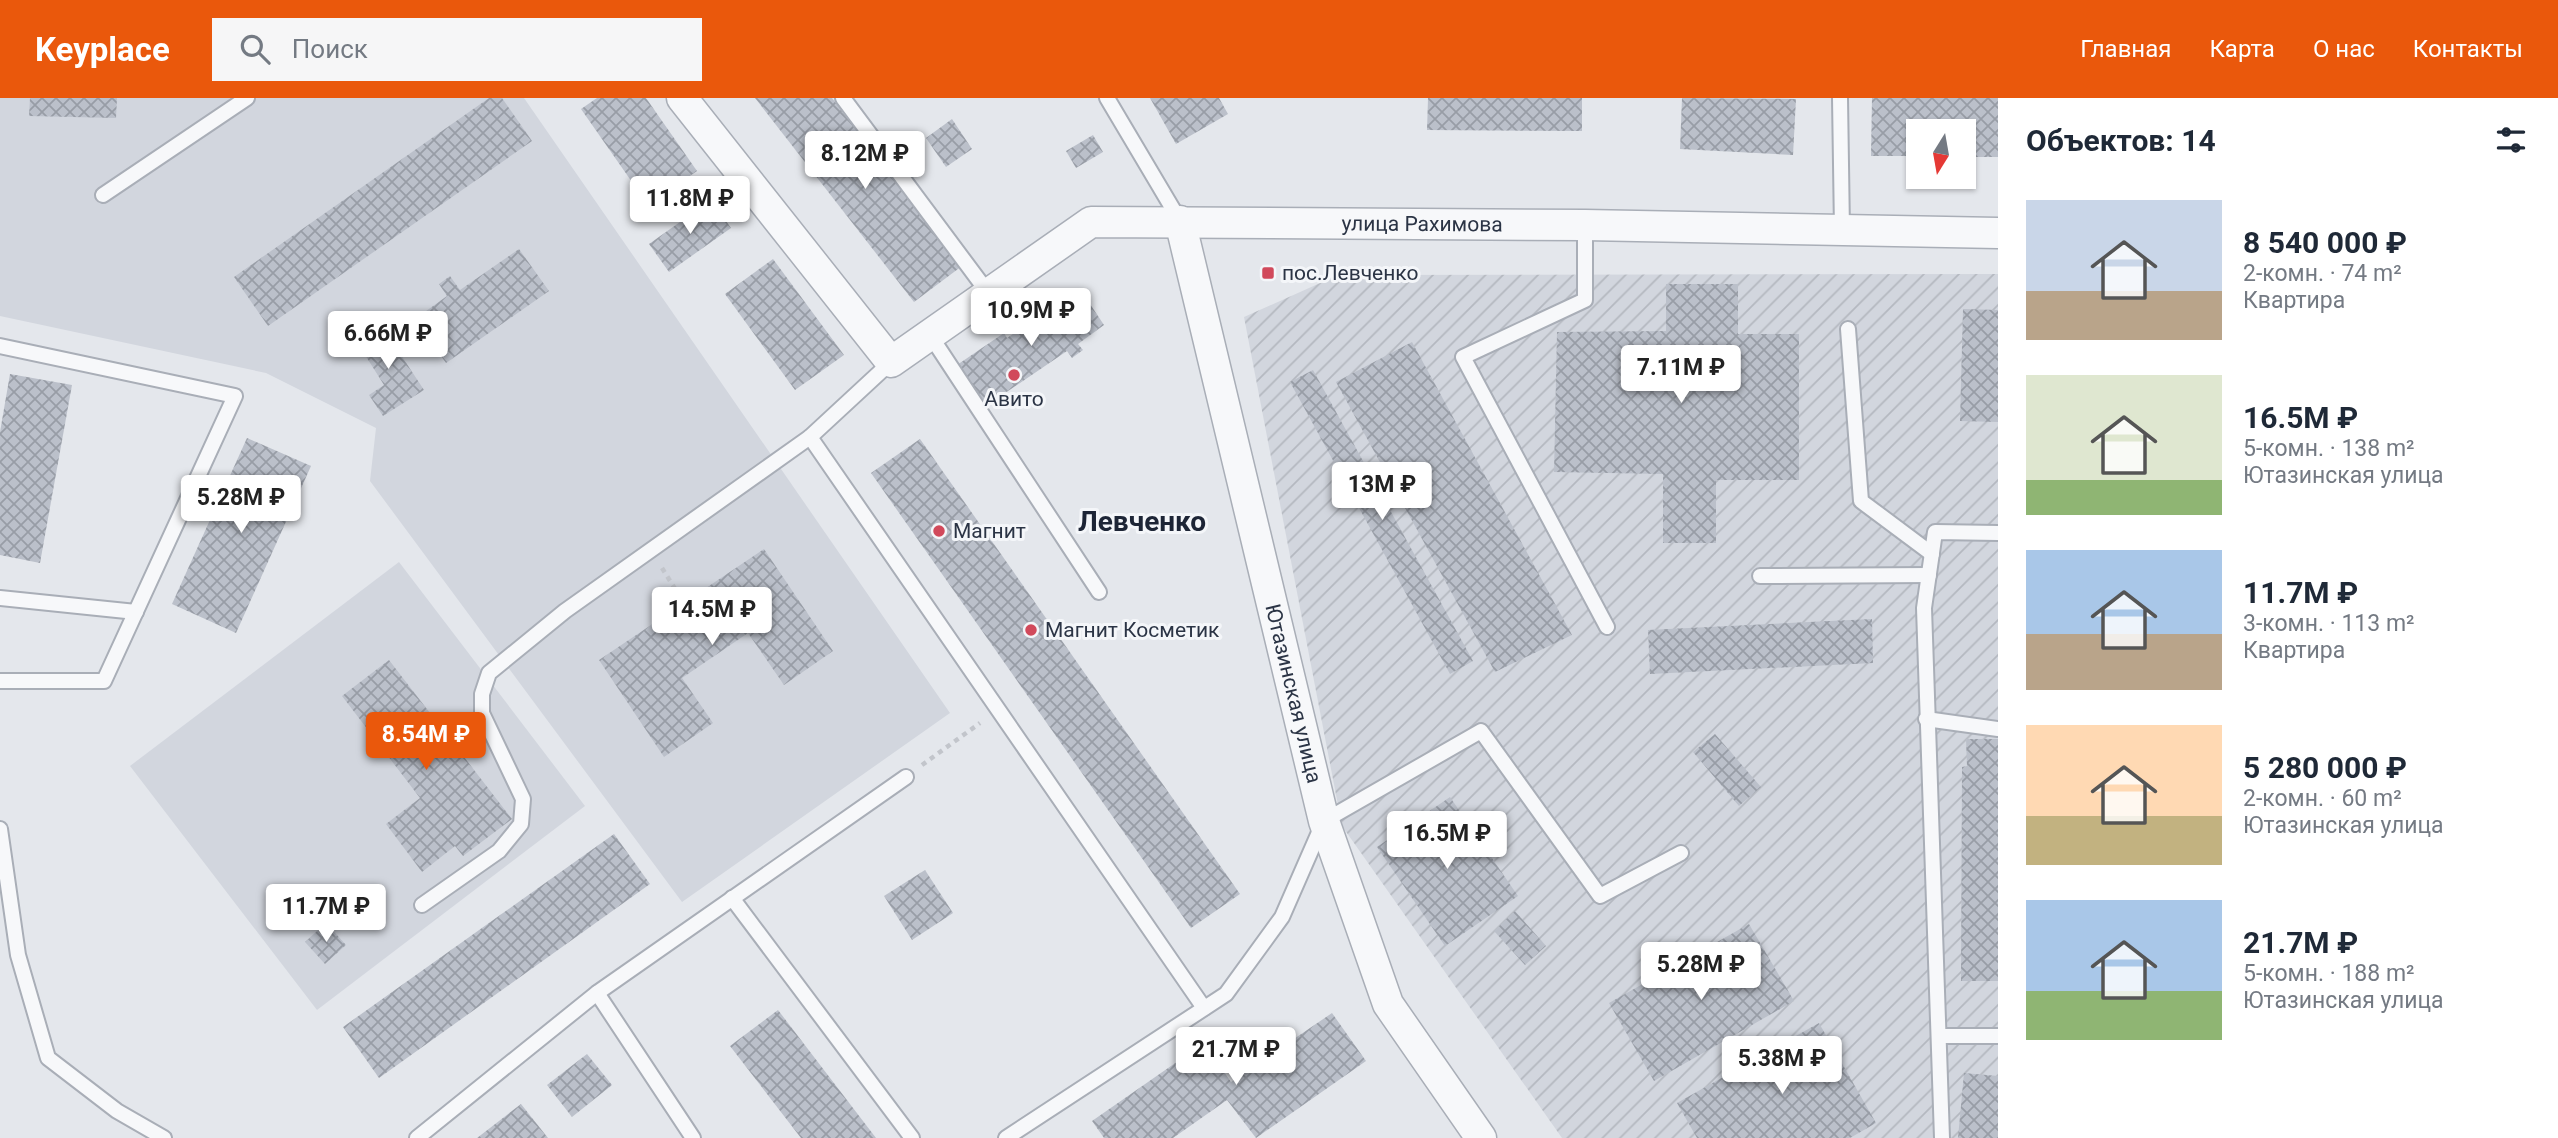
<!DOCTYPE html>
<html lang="ru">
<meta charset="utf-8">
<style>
:root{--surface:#fff;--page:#f6f6f7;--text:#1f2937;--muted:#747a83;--accent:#ea580c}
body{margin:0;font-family:Roboto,sans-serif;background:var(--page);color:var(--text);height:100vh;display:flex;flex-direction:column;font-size:26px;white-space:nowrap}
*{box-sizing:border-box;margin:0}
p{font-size:23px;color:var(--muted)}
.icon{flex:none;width:38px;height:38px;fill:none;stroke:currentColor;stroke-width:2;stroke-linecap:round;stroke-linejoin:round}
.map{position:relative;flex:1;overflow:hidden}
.panel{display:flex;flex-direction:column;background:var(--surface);width:560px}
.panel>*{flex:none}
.needle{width:46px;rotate:191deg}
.buttons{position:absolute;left:1906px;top:21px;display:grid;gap:14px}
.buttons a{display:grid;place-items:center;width:70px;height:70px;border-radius:0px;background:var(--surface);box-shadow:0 2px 5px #0004;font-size:35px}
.price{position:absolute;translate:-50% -60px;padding:0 16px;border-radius:7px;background:#fff;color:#222;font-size:23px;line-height:46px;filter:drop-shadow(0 2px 4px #0008)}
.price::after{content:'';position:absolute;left:50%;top:42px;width:21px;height:16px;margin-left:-10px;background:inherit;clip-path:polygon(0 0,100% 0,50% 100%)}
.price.current{background:var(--accent);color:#fff}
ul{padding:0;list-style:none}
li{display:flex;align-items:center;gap:21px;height:175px;padding:0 28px}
li span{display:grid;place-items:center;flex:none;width:196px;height:140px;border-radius:0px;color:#555}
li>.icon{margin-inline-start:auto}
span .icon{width:84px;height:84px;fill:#fffc;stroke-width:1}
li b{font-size:30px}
h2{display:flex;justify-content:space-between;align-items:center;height:84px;padding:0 28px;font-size:30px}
header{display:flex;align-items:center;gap:42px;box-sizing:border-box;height:98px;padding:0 35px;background:var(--accent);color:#fff}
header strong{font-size:33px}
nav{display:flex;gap:38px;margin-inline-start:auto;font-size:24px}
.search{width:490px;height:63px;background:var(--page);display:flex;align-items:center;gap:18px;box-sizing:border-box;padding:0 24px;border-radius:0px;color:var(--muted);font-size:26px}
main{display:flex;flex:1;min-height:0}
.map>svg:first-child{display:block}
</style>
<header>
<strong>Keyplace</strong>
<div class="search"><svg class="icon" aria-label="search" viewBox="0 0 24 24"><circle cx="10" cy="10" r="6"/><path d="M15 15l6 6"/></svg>Поиск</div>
<nav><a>Главная</a><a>Карта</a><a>О нас</a><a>Контакты</a></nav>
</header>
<main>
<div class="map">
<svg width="1998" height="1040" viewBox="0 0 1998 1040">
<defs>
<pattern id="industrial-furrows" width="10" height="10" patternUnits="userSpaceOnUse" patternTransform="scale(1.75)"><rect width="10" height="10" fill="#d2d6de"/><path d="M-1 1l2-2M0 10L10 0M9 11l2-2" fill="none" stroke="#b4b8c0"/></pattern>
<pattern id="building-cross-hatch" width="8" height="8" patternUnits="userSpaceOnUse" patternTransform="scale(1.75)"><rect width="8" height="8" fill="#bbc0ca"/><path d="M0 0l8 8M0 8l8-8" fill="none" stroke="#989da6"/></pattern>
</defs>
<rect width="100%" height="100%" fill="#e4e7ec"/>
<g fill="#d2d6de">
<path d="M 0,0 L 524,0 L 950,615 L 682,804 L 370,383 L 376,330 L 266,275 L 0,218 Z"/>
<path d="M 399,464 L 585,708 L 317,912 L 130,668 Z"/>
</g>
<path fill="url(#industrial-furrows)" d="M 1998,176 L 1998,1040 L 1562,1040 L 1342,728 L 1244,219 L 1338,177 Z"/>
<g fill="url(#building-cross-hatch)">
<path d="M 30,0 L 117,0 L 116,20 L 29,18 Z"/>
<path d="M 489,0 L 502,0 L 532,43 L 268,228 L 234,179 Z"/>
<path d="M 597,0 L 646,0 L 697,73 L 648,107 L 581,11 Z"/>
<path d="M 755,0 L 832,0 L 962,168 L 914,204 Z"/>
<path d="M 1150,0 L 1219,0 L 1228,16 L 1176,46 Z"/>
<path d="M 1428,0 L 1582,0 L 1582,33 L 1427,32 Z"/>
<path d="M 1682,0 L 1796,1 L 1793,57 L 1680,51 Z"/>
<path d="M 1872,0 L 1998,0 L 1998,59 L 1964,59 L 1964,33 L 1918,33 L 1918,58 L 1871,58 Z"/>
<path d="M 952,21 L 972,51 L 946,69 L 926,40 Z"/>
<path d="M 1093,37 L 1103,54 L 1076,70 L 1066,53 Z"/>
<path d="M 711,102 L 731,130 L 669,174 L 649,146 Z"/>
<path d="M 519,151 L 549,193 L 446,265 L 415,221 L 447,198 L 439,186 L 450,178 L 460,192 Z"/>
<path d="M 773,161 L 844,257 L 795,292 L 725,196 Z"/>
<path d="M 1666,186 L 1738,186 L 1738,236 L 1799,236 L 1799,382 L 1716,382 L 1716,445 L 1663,445 L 1663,376 L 1554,374 L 1557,234 L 1666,233 Z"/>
<path d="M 1080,191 L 1104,227 L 1078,246 L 1083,252 L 1072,260 L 1067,253 L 986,308 L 957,267 L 1004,235 L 1007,240 Z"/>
<path d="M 1963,211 L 1998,212 L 1998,324 L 1960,323 Z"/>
<path d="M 380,225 L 424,292 L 383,318 L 369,297 L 384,287 L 355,241 Z"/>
<path d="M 1412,244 L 1572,537 L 1495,574 L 1336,284 Z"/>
<path d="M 1313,272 L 1473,563 L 1450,576 L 1290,284 Z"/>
<path d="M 10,276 L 72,287 L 40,465 L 0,457 L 0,334 Z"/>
<path d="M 247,340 L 311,368 L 236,535 L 172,506 Z"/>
<path d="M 920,341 L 1240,796 L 1191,830 L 871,375 Z"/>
<path d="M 764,451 L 833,553 L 784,587 L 748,535 L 682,580 L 713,625 L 664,659 L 599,562 Z"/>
<path d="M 1872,521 L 1873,565 L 1650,576 L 1648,532 Z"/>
<path d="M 389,562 L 512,721 L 463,758 L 455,748 L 422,774 L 386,726 L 420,700 L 342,598 Z"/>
<path d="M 1715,636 L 1761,689 L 1739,708 L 1693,654 Z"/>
<path d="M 1966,641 L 1998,641 L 1998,883 L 1961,883 L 1962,669 L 1967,668 Z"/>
<path d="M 1450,699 L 1518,798 L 1445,848 L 1377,749 Z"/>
<path d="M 614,736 L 650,786 L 379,980 L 343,929 Z"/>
<path d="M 925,772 L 953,815 L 912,842 L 884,798 Z"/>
<path d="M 1515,813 L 1546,848 L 1525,867 L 1494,833 Z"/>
<path d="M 326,825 L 346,847 L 325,866 L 305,844 Z"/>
<path d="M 1749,826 L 1794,903 L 1654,983 L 1609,905 Z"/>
<path d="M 778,912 L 876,1040 L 801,1040 L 730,948 Z"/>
<path d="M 1332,915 L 1366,963 L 1256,1040 L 1227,1002 L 1173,1040 L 1104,1040 L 1092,1023 L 1204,945 L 1231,984 Z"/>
<path d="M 1819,925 L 1876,1025 L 1850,1040 L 1697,1040 L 1677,1005 Z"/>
<path d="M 587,956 L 612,987 L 572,1019 L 547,987 Z"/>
<path d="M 1964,975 L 1998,978 L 1998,1040 L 1958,1040 Z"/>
<path d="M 521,1006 L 548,1040 L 477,1040 Z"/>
</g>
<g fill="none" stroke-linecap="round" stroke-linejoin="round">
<defs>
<g id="service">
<path d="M 843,0 L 989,196"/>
<path d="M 1107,0 L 1180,123"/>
<path d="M 1840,0 L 1842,132"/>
<path d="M 103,97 L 247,0"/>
<path d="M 1585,127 L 1585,202 L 1463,259 L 1607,529"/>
<path d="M 1848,231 L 1861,403 L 1932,456"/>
<path d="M 930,237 L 1099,494"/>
<path d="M 0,248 L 235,298 L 104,583 L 0,583"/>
<path d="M 891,264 L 810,339 L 1204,910"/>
<path d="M 1760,478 L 1929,477"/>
<path d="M 0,500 L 136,514"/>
<path d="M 1926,621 L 1998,631"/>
<path d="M 0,731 L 18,857 L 48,960 L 117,1013 L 164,1040"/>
<path d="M 732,800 L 912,1040"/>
<path d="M 422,807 L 499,753 L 521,726 L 523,701 L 482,615 L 482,596 L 489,575 L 565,513 L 810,339"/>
<path d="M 597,895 L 693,1040"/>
<path d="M 1940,938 L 1998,938"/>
<path d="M 417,1040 L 597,895 L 906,679"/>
<path d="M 1006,1040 L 1226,896 L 1282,819 L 1324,723 L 1481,633 L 1600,798 L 1681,755"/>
<path d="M 1942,1040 L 1924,510 L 1935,434 L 1998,435"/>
</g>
<g id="minor">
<path id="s1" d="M 682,0 L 891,264 L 1091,124 L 1585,127 L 1998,135"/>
<path id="s2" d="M 1180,123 L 1324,723 L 1388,906 L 1481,1040"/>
</g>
</defs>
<use href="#service" stroke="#a9aeb7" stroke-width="18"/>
<use href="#minor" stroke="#a9aeb7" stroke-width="33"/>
<g stroke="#c2c5cb" stroke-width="4.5" stroke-dasharray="5 5" stroke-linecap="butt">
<path d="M 662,470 L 684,505"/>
<path d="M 922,667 L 980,625"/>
</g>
<use href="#service" stroke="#f7f8fa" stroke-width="14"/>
<use href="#minor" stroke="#f7f8fa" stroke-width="30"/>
</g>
<g fill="#d1495b" stroke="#f4f6f9" stroke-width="2.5">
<rect x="1261" y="168" width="14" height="14" rx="3.5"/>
<circle cx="1014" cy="277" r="7"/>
<circle cx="939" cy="433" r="7"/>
<circle cx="1031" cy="532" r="7"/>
</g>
<g text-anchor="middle" stroke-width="6" stroke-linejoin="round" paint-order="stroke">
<g font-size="21" fill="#2b3445" stroke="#f4f6f9">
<text dy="7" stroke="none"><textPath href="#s1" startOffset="912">улица Рахимова</textPath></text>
<text dy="7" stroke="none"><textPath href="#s2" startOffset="486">Ютазинская улица</textPath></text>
</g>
<g font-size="21" fill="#2b3445" stroke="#f4f6f9" text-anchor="start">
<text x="1282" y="182">пос.Левченко</text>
<text x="1014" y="308" text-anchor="middle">Авито</text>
<text x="953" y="440">Магнит</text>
<text x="1045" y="539">Магнит Косметик</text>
</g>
<g font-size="28" font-weight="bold" fill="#1d2536" stroke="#f4f6f9">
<text x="1142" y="433">Левченко</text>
</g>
</g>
</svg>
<div class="buttons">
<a><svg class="needle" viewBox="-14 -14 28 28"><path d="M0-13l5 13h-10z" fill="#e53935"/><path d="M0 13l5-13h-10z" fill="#747a83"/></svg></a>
</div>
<b class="price" style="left:865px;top:93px">8.12M ₽</b>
<b class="price" style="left:690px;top:138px">11.8M ₽</b>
<b class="price" style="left:1031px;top:250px">10.9M ₽</b>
<b class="price" style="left:388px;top:273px">6.66M ₽</b>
<b class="price" style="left:1681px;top:307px">7.11M ₽</b>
<b class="price" style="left:1382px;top:424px">13M ₽</b>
<b class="price" style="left:241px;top:437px">5.28M ₽</b>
<b class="price" style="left:712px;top:549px">14.5M ₽</b>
<b class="price current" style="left:426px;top:674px">8.54M ₽</b>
<b class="price" style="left:1447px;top:773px">16.5M ₽</b>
<b class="price" style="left:326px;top:846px">11.7M ₽</b>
<b class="price" style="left:1701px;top:904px">5.28M ₽</b>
<b class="price" style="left:1236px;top:989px">21.7M ₽</b>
<b class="price" style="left:1782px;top:998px">5.38M ₽</b>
</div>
<section class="panel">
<h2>Объектов: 14<svg class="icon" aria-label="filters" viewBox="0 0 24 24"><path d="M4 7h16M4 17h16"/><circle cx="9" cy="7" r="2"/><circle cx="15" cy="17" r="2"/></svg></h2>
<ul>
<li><span style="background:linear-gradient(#c9d6e8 65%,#b9a48a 0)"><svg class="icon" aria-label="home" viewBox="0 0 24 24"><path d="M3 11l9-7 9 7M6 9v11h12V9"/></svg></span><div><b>8 540 000 ₽</b><p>2-комн. · 74 m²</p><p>Квартира</p></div></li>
<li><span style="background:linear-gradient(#dfe7d0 75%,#8fb573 0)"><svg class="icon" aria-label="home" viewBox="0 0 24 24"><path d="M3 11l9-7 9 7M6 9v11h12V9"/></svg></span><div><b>16.5M ₽</b><p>5-комн. · 138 m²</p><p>Ютазинская улица</p></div></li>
<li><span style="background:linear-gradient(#a9c7e8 60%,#b9a48a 0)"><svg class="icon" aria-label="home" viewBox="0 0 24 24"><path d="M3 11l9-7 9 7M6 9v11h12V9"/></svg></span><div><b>11.7M ₽</b><p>3-комн. · 113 m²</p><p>Квартира</p></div></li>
<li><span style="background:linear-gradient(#ffd9b3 65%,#c2b280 0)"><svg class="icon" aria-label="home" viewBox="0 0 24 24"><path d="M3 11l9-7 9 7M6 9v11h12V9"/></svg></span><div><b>5 280 000 ₽</b><p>2-комн. · 60 m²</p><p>Ютазинская улица</p></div></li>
<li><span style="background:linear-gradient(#a9c7e8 65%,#8fb573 0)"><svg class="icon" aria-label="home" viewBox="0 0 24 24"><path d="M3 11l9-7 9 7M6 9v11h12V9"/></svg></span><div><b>21.7M ₽</b><p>5-комн. · 188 m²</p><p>Ютазинская улица</p></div></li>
</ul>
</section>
</main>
